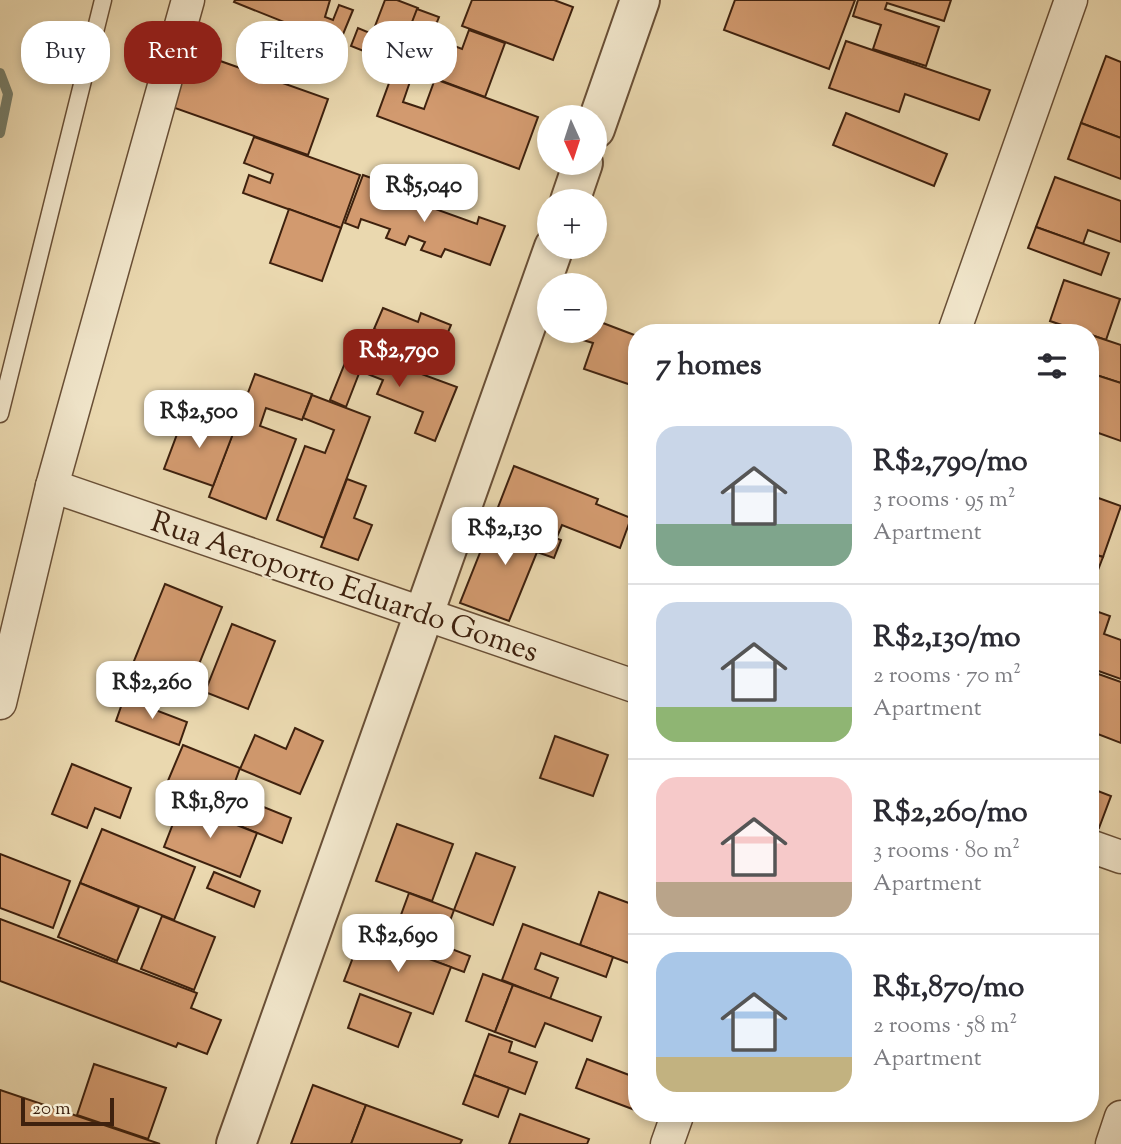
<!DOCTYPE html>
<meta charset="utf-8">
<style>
:root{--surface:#fff;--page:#f2f2f3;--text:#2b2b33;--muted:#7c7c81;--line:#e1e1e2;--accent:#8f2418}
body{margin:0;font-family:"Sorts Mill Goudy",serif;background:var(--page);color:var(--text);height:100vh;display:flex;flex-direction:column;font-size:26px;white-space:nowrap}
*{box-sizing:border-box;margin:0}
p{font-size:23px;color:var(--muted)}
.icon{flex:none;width:38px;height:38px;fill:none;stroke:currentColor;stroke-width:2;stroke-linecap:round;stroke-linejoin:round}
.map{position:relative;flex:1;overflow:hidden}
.details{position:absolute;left:628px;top:324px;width:471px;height:798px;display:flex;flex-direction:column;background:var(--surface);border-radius:28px;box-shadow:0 4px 10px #0003}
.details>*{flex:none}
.top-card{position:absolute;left:21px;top:21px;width:502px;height:63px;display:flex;gap:14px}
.needle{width:46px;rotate:177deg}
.buttons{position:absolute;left:537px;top:105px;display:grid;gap:14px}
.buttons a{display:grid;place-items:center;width:70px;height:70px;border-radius:50%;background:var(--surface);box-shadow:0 4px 10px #0003;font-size:35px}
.scale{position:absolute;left:21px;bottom:18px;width:93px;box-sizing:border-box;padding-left:7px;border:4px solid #3e210e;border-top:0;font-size:19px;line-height:24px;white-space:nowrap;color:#3e210e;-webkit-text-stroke:5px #f1e6cb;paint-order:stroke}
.price{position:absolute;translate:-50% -60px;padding:0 16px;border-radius:14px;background:#fff;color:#222;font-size:23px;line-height:46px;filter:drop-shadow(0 2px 4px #0008)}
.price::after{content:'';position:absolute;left:50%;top:42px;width:21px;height:16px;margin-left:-10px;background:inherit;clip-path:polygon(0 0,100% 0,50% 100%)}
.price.active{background:var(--accent);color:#fff}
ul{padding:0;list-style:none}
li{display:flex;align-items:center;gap:21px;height:175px;padding:0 28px}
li+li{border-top:2px solid var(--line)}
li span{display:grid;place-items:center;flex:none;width:196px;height:140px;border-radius:21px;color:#555}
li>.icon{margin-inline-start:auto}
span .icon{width:84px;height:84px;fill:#fffc;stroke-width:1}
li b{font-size:30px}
h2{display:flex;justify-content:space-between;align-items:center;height:84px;padding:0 28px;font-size:30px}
.tag{padding:0 24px;border-radius:28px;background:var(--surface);box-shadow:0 4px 10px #0003;font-size:24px;line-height:63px}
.tag.active{background:var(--accent);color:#fff}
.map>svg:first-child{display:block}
</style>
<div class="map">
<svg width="1121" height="1144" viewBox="0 0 1121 1144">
<rect width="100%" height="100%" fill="#ead8af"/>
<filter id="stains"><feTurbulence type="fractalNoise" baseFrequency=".00286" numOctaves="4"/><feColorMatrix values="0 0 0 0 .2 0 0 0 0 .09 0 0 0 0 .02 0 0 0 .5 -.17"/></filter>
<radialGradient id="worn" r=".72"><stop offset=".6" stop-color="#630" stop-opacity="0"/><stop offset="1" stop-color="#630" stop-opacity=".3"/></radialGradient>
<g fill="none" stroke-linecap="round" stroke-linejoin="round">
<path stroke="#757d69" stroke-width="10" d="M 0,73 L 8,94 L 0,133"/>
</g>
<g fill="#d29a6f" stroke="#3e210e" stroke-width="2">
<path d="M 235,0 L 330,0 L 325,17 L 333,20 L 339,5 L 353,10 L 339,44 L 234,2 Z"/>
<path d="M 385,0 L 397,0 L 418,8 L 396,64 L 351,46 L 358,28 L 372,34 Z"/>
<path d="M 472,0 L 554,0 L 573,7 L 553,60 L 462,26 Z"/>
<path d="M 735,0 L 855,0 L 829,69 L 724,30 Z"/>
<path d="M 858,0 L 951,0 L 944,21 L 887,3 L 885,9 L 939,27 L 926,66 L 873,49 L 881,25 L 853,16 Z"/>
<path d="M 417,9 L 439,17 L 431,37 L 462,49 L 469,30 L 505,43 L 485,97 L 396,64 Z"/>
<path d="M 846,41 L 990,90 L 979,120 L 905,94 L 899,112 L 829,88 Z"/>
<path d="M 192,51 L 328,99 L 308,155 L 172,107 Z"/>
<path d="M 1106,56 L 1121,62 L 1121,138 L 1081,123 Z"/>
<path d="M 396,64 L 414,70 L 403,102 L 424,109 L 435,79 L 538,117 L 519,169 L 377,116 Z"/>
<path d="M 846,113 L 947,154 L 934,186 L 833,145 Z"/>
<path d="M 1081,123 L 1121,138 L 1121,179 L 1068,159 Z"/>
<path d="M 254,137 L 360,175 L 341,228 L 243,193 L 249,175 L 270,183 L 273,174 L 244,163 Z"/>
<path d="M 363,175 L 377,180 L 374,187 L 477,224 L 479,217 L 505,226 L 490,265 L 445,249 L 441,257 L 421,250 L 425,242 L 409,236 L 405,245 L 386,238 L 390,229 L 361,219 L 358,228 L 345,223 Z"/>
<path d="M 1055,177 L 1121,201 L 1121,242 L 1088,230 L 1083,244 L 1036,227 Z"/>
<path d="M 289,209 L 341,228 L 322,281 L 270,263 Z"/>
<path d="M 1036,227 L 1109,253 L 1101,275 L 1028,248 Z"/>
<path d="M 1064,280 L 1120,299 L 1106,340 L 1050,321 Z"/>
<path d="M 383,308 L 418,322 L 421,313 L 451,325 L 431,373 L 380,353 L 387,334 L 374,329 Z"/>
<path d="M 595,320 L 637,336 L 637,387 L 584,369 L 593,343 L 552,331 L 595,331 Z"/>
<path d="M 1091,335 L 1121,345 L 1121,383 L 1090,373 Z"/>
<path d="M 351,348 L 457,387 L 435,441 L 415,433 L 423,412 L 377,394 L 383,380 L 360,371 L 346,407 L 330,400 Z"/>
<path d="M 1090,373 L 1121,383 L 1121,441 L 1090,430 Z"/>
<path d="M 255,374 L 312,394 L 302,420 L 266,408 L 260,426 L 296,439 L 266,519 L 209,497 Z"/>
<path d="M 312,395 L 370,417 L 324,538 L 277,520 L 305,446 L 325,453 L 334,430 L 303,418 Z"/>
<path d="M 185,413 L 234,431 L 213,486 L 164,469 Z"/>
<path d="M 514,466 L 598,499 L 596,504 L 631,518 L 620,548 L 562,525 L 557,537 L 495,515 Z"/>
<path d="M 347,479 L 366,486 L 354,518 L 372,525 L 358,560 L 321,547 Z"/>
<path d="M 1090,495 L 1121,506 L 1103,557 L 1090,553 Z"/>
<path d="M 495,515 L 561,540 L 554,558 L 537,552 L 509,621 L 460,603 Z"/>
<path d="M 1090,553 L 1103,557 L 1090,591 Z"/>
<path d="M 165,584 L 222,607 L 187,694 L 130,671 Z"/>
<path d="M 1090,609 L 1110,616 L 1104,634 L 1121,640 L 1121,679 L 1090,668 Z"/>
<path d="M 232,624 L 275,641 L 248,709 L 205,692 Z"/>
<path d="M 1090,671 L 1121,682 L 1121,743 L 1090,731 Z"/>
<path d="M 124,698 L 187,722 L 179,745 L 116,721 Z"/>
<path d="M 295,728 L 323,741 L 300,794 L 240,769 L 255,735 L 286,749 Z"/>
<path d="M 555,736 L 608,755 L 593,796 L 540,778 Z"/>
<path d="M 183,745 L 240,768 L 235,782 L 246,786 L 241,798 L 291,818 L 282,843 L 230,822 L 237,804 L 228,801 L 220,819 L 162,795 Z"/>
<path d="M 72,764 L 131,788 L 120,818 L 95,808 L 87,828 L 52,814 Z"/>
<path d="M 1090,788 L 1111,796 L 1099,828 L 1090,824 Z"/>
<path d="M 181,803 L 257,833 L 240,877 L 164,847 Z"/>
<path d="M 397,824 L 453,844 L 432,901 L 376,881 Z"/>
<path d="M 102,829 L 195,867 L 174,920 L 80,883 Z"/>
<path d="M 476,853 L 515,867 L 493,925 L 454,910 Z"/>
<path d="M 0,854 L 70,881 L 53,928 L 0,908 Z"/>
<path d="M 214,872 L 260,891 L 254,907 L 207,888 Z"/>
<path d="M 80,883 L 139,907 L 117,961 L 58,937 Z"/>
<path d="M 599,892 L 637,906 L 637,966 L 580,945 Z"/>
<path d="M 409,893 L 454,910 L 441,945 L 470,956 L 464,972 L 390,945 Z"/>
<path d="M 162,916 L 215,937 L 194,990 L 141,969 Z"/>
<path d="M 0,919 L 197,993 L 191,1008 L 221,1020 L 207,1054 L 178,1043 L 176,1047 L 0,981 Z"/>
<path d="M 523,924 L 613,957 L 606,977 L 541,953 L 535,969 L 558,978 L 550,999 L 502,980 Z"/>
<path d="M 362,934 L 451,967 L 433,1014 L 344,981 Z"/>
<path d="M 483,974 L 513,985 L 495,1032 L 466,1021 Z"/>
<path d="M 513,985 L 601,1017 L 592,1041 L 545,1023 L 535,1047 L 495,1032 Z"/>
<path d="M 360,994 L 411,1013 L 398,1047 L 348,1028 Z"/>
<path d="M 489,1034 L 512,1042 L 509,1052 L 537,1062 L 525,1094 L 474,1075 Z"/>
<path d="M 587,1059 L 637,1078 L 635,1110 L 576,1088 Z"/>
<path d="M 94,1064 L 166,1088 L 148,1139 L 77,1115 Z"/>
<path d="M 474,1075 L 509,1088 L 498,1117 L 463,1104 Z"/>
<path d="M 313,1085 L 366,1105 L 351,1144 L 291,1144 Z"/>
<path d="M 0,1090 L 160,1144 L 0,1144 Z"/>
<path d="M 366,1105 L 462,1140 L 460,1144 L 351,1144 Z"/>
<path d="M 520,1114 L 589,1139 L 587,1144 L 509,1144 Z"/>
</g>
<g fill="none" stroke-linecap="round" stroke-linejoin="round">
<defs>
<path id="service" d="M 0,414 L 103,0"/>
<g id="minor">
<path d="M 954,332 L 1071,0"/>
<path d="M 52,486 L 637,687"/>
<path d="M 0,703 L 52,486 L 188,0"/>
<path d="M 1090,846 L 1121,857"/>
<path d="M 667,1144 L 678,1113"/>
<path d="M 1112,1144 L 1121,1117"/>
</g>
<g id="tertiary">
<path d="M 595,129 L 640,0"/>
<path d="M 570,201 L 583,163"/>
<path d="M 236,1144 L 554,247"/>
</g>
</defs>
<use href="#service" stroke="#694f36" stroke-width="19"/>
<use href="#minor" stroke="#694f36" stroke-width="35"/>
<use href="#tertiary" stroke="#694f36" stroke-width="42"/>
<use href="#service" stroke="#f1e6cb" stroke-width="16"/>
<use href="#minor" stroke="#f1e6cb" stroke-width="32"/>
<use href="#tertiary" stroke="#f1e6cb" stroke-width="38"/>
</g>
<g text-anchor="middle" stroke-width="5" stroke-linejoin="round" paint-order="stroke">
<g font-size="30" fill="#3e210e" stroke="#f1e6cb">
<text transform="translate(345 586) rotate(19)" y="10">Rua Aeroporto Eduardo Gomes</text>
</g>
</g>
<rect width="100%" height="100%" filter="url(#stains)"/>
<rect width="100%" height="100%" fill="url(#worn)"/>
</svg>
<div class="buttons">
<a><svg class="needle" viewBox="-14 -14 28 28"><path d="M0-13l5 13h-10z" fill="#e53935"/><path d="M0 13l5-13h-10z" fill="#7c7c81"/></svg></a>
<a>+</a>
<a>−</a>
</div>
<div class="scale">20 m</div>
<b class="price" style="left:424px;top:224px">R$5,040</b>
<b class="price active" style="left:399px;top:389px">R$2,790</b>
<b class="price" style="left:199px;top:450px">R$2,500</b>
<b class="price" style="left:505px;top:567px">R$2,130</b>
<b class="price" style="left:152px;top:721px">R$2,260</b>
<b class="price" style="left:210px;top:840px">R$1,870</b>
<b class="price" style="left:398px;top:974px">R$2,690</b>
<div class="top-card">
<a class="tag">Buy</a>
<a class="tag active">Rent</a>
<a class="tag">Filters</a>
<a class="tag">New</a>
</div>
<section class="details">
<h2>7 homes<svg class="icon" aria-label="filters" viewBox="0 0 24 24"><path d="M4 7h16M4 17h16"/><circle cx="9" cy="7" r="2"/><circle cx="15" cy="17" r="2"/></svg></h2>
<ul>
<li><span style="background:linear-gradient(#c9d6e8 70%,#7fa58c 0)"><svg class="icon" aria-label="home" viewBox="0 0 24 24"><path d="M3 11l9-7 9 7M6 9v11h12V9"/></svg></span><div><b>R$2,790/mo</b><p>3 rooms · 95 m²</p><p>Apartment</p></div></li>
<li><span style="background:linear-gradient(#c9d6e8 75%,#8fb573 0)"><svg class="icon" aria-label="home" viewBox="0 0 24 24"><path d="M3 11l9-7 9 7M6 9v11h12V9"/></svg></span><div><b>R$2,130/mo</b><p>2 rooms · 70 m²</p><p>Apartment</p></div></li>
<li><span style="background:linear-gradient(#f6c9c9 75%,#b9a48a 0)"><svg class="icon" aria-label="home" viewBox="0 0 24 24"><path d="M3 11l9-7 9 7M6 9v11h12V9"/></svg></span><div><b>R$2,260/mo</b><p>3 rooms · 80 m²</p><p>Apartment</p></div></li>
<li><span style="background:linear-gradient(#a9c7e8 75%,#c2b280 0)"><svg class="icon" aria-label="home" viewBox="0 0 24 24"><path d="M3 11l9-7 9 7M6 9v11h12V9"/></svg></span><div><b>R$1,870/mo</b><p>2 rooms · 58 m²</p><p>Apartment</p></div></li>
</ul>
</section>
</div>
